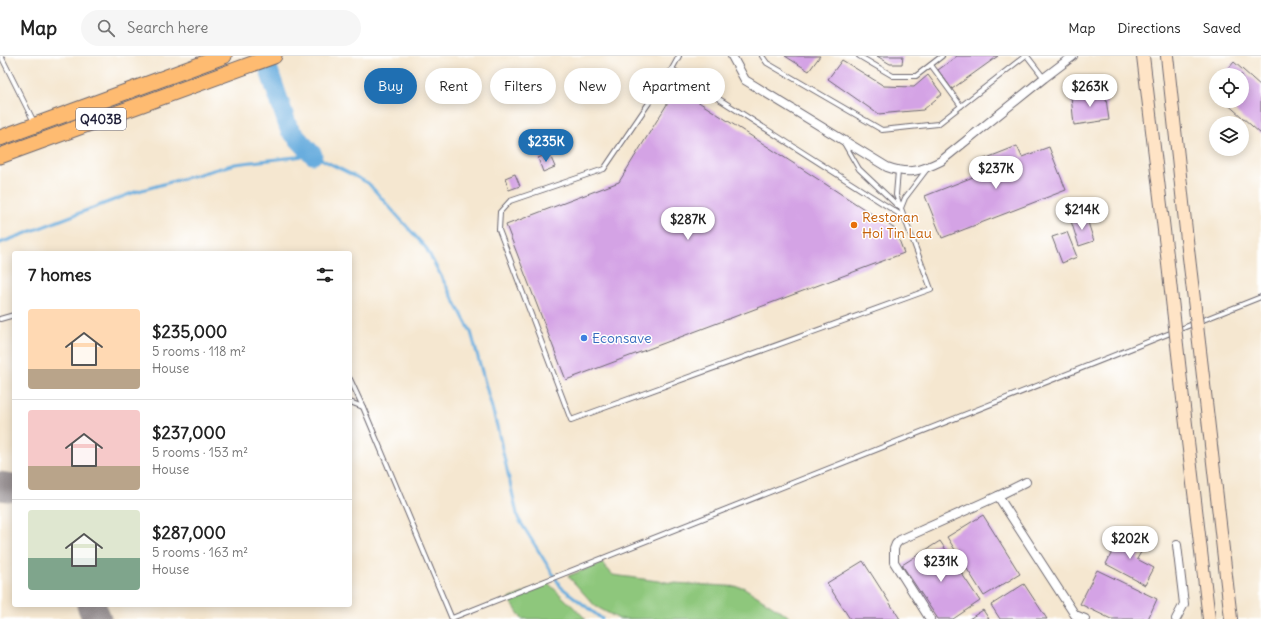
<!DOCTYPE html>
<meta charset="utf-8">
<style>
:root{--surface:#fff;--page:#f6f6f6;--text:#222;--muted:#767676;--line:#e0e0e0;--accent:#1f6fb2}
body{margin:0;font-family:Delius,sans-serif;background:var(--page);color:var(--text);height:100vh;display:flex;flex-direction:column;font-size:15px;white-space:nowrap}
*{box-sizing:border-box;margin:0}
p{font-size:13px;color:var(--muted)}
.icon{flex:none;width:22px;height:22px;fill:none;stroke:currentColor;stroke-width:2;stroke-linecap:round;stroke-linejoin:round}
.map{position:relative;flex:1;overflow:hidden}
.drawer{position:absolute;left:12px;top:195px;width:340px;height:356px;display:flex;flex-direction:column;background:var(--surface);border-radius:4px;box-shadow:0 2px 10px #0003}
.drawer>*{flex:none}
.guide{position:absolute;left:364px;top:12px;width:380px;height:36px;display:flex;gap:8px}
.tools{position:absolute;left:1209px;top:12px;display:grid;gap:8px}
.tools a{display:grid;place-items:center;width:40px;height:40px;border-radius:50%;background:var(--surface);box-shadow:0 2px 10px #0003;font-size:20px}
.price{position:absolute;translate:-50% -34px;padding:0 9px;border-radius:14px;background:#fff;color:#222;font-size:13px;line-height:26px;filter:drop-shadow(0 1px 2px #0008)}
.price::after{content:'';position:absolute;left:50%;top:24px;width:12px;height:9px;margin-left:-6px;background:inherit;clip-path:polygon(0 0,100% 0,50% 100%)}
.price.on{background:var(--accent);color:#fff}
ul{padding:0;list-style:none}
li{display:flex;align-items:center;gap:12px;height:100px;padding:0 16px}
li+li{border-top:1px solid var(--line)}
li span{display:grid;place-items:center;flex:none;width:112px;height:80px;border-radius:4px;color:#555}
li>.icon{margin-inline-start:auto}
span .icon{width:48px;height:48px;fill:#fffc;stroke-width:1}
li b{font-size:17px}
h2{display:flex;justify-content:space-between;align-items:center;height:48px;padding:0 16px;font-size:17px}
.chip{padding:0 14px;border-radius:18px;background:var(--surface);box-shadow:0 2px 10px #0003;font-size:14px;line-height:36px}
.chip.on{background:var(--accent);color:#fff}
header{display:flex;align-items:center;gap:24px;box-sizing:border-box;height:56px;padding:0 20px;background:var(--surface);border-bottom:1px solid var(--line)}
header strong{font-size:19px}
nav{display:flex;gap:22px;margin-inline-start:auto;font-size:14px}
.search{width:280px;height:36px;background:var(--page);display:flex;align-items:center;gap:10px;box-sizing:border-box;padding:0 14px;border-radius:22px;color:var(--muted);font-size:15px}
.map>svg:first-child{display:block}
</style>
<header>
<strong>Map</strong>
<div class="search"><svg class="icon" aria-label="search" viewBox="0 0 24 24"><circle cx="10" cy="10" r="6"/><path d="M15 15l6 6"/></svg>Search here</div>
<nav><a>Map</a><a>Directions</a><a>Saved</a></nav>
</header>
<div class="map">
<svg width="1261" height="563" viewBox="0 0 1261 563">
<rect width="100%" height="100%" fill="#fff"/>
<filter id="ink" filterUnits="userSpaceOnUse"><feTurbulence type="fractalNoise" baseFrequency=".025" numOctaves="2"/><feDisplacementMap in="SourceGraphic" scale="8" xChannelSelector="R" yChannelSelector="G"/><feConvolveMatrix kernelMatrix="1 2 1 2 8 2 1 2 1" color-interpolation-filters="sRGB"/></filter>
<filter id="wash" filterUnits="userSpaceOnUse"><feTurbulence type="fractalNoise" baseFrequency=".012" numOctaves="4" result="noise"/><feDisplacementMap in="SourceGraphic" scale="16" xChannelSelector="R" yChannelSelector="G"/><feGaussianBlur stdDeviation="0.9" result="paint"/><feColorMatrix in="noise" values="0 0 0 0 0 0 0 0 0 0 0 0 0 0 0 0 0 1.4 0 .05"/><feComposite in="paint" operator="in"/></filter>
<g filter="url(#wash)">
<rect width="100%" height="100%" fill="#f5e7d0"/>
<g fill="#8ec77b" stroke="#58745b">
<path d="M 602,507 L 613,519 L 673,527 L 743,531 L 793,563 L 619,563 L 595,550 L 568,520 Z"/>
<path d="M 548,527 L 586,563 L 522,563 L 509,543 Z"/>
</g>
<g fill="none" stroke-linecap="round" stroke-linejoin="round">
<path stroke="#69adde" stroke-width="3" d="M 0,187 L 135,136 L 235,108 L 313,99 L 368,127 L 426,192 L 471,276 L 497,370 L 518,462 L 561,531 L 602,563"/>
<path stroke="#69adde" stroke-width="19" d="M 264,0 L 289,73 L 313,99"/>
<g stroke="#8c8486" stroke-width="29">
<path d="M 0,430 L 14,432"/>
<path d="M 91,549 L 97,563"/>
</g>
</g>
<g id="blocks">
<g fill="#d4a3e5">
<path d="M 785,0 L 820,0 L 809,15 Z"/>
<path d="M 877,0 L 903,0 L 902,8 L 890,8 Z"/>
<path d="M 957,0 L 998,0 L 952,33 L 938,14 Z"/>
<path d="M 842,4 L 884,30 L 914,31 L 928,19 L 942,38 L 923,54 L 878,58 L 828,23 Z"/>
<path d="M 1234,6 L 1261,30 L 1261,78 L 1224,45 L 1242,45 L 1242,19 L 1223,19 Z"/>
<path d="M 1216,27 L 1216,38 L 1211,33 Z"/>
<path d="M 677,32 L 895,173 L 904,197 L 566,324 L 506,169 L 619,126 Z"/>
<path d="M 1105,36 L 1109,64 L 1074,69 L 1071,40 Z"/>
<path d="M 1017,90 L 1022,101 L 1049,91 L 1066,134 L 942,182 L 925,140 L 978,119 L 974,107 Z"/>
<path d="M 549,97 L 555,111 L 543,116 L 538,102 Z"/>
<path d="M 515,118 L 520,130 L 509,134 L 505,122 Z"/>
<path d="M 1086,160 L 1094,185 L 1079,190 L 1071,165 Z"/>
<path d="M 1067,176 L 1077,201 L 1062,207 L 1052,181 Z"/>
<path d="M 983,459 L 1020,518 L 984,540 L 947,481 Z"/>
<path d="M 1121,478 L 1144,491 L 1137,503 L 1154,512 L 1145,529 L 1106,508 Z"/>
<path d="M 940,485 L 980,545 L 953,563 L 938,563 L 902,509 Z"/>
<path d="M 863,505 L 900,563 L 850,563 L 827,527 Z"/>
<path d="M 1097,514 L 1157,543 L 1148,563 L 1111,563 L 1080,548 Z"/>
<path d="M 1024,528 L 1047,563 L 1000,563 L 991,549 Z"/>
<path d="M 983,554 L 989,563 L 969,563 Z"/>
</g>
</g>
</g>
<g filter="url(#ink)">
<use href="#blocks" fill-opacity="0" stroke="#6c676f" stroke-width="1"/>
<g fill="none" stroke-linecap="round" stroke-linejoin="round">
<defs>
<g id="lane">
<path d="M 1,0 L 34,66"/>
<path d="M 679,0 L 672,13 L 604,113 L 510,145 L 500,156 L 499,174 L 571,364 L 931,233 L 896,139 L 898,115"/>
<path d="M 762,0 L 767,7 L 882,74 L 938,68 L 1025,0"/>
<path d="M 859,0 L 893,20 L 916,20 L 942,0"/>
<path d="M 1027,0 L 1044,22"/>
<path d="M 931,9 L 961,50"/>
<path d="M 672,13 L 904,161"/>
<path d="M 844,87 L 859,113 L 899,151"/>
<path d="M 901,152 L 905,142 L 927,113"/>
<path d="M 0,263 L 14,259"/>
<path d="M 350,323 L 363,351 L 452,563"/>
<path d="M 350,346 L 363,351"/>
<path d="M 452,562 L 1261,241"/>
</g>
<g id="street">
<path d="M 732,0 L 745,24 L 887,111 C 909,119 921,115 941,105 L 1044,22 L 1073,0"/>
<path d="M 998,440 L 1075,559 L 1085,563"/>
<path d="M 930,563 L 894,506 L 894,493 L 896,488 L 900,484 L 998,440 L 1026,426"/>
<path d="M 1176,563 L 1184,548 L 1177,489"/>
</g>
<g id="secondary">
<path d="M 1143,0 L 1167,199"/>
<path d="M 1167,0 L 1188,193"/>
<path d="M 1205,337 L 1231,563"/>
<path d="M 1183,343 L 1209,563"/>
</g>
<g id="highway">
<path d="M 0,82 L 224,0"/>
<path d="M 0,100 L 274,0"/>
</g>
</defs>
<use href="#lane" stroke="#6c676f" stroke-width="6"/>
<use href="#street" stroke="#6c676f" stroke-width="10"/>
<use href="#secondary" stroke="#6c676f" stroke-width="14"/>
<use href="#highway" stroke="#6c676f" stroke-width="17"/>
<use href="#lane" stroke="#fff" stroke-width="4"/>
<use href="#street" stroke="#fff" stroke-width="8"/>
<use href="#secondary" stroke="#ffe4c6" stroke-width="12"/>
<use href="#highway" stroke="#febb71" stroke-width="15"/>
<defs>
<g id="secondary-bridge">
<path d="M 1188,193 L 1205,337"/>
<path d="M 1167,199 L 1183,343"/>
</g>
</defs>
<use href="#secondary-bridge" stroke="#6c676f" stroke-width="14" stroke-linecap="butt"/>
<use href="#secondary-bridge" stroke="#ffe4c6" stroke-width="12"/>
</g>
</g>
<circle fill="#e8710a" stroke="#fff" stroke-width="1.5" cx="854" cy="169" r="4"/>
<circle fill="#3f7fe0" stroke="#fff" stroke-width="1.5" cx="584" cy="282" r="4"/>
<g text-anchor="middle" stroke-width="3" stroke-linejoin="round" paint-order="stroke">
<rect fill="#fff" stroke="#646476" stroke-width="1" x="76" y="52" width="50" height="22" rx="3"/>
<g font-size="13" font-weight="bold" fill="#22223b">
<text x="101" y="68">Q403B</text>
</g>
<g font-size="14" fill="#c56008" stroke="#fff" text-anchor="start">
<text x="862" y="166">Restoran<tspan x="862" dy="16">Hoi Tin Lau</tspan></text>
</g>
<g font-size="14" fill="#366cbe" stroke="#fff" text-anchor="start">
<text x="592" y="287">Econsave</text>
</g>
</g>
</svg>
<div class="tools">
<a><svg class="icon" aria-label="locate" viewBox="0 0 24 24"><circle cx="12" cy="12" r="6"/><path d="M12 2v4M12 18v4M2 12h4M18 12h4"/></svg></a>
<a><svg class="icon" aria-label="layers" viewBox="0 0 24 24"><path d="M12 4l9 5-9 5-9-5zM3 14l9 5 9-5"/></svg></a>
</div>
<b class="price" style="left:1090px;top:52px">$263K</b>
<b class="price on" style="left:546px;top:107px">$235K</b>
<b class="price" style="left:996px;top:134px">$237K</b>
<b class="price" style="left:1082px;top:175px">$214K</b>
<b class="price" style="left:688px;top:185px">$287K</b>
<b class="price" style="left:1130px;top:504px">$202K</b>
<b class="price" style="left:941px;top:527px">$231K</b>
<div class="guide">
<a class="chip on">Buy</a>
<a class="chip">Rent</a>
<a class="chip">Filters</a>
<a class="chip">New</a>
<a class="chip">Apartment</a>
</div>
<section class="drawer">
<h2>7 homes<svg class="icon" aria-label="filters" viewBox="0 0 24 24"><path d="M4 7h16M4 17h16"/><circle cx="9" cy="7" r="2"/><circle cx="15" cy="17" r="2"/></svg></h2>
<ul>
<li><span style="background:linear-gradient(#ffd9b3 75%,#b9a48a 0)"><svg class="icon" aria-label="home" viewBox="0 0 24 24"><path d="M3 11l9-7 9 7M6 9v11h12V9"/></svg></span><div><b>$235,000</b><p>5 rooms · 118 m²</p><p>House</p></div></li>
<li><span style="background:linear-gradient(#f6c9c9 70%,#b9a48a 0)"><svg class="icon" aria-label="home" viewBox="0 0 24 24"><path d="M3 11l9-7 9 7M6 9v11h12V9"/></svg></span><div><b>$237,000</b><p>5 rooms · 153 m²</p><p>House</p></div></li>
<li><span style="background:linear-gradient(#dfe7d0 60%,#7fa58c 0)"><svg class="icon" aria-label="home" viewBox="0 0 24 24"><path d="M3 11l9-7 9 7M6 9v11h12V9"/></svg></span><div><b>$287,000</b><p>5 rooms · 163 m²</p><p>House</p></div></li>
</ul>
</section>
</div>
